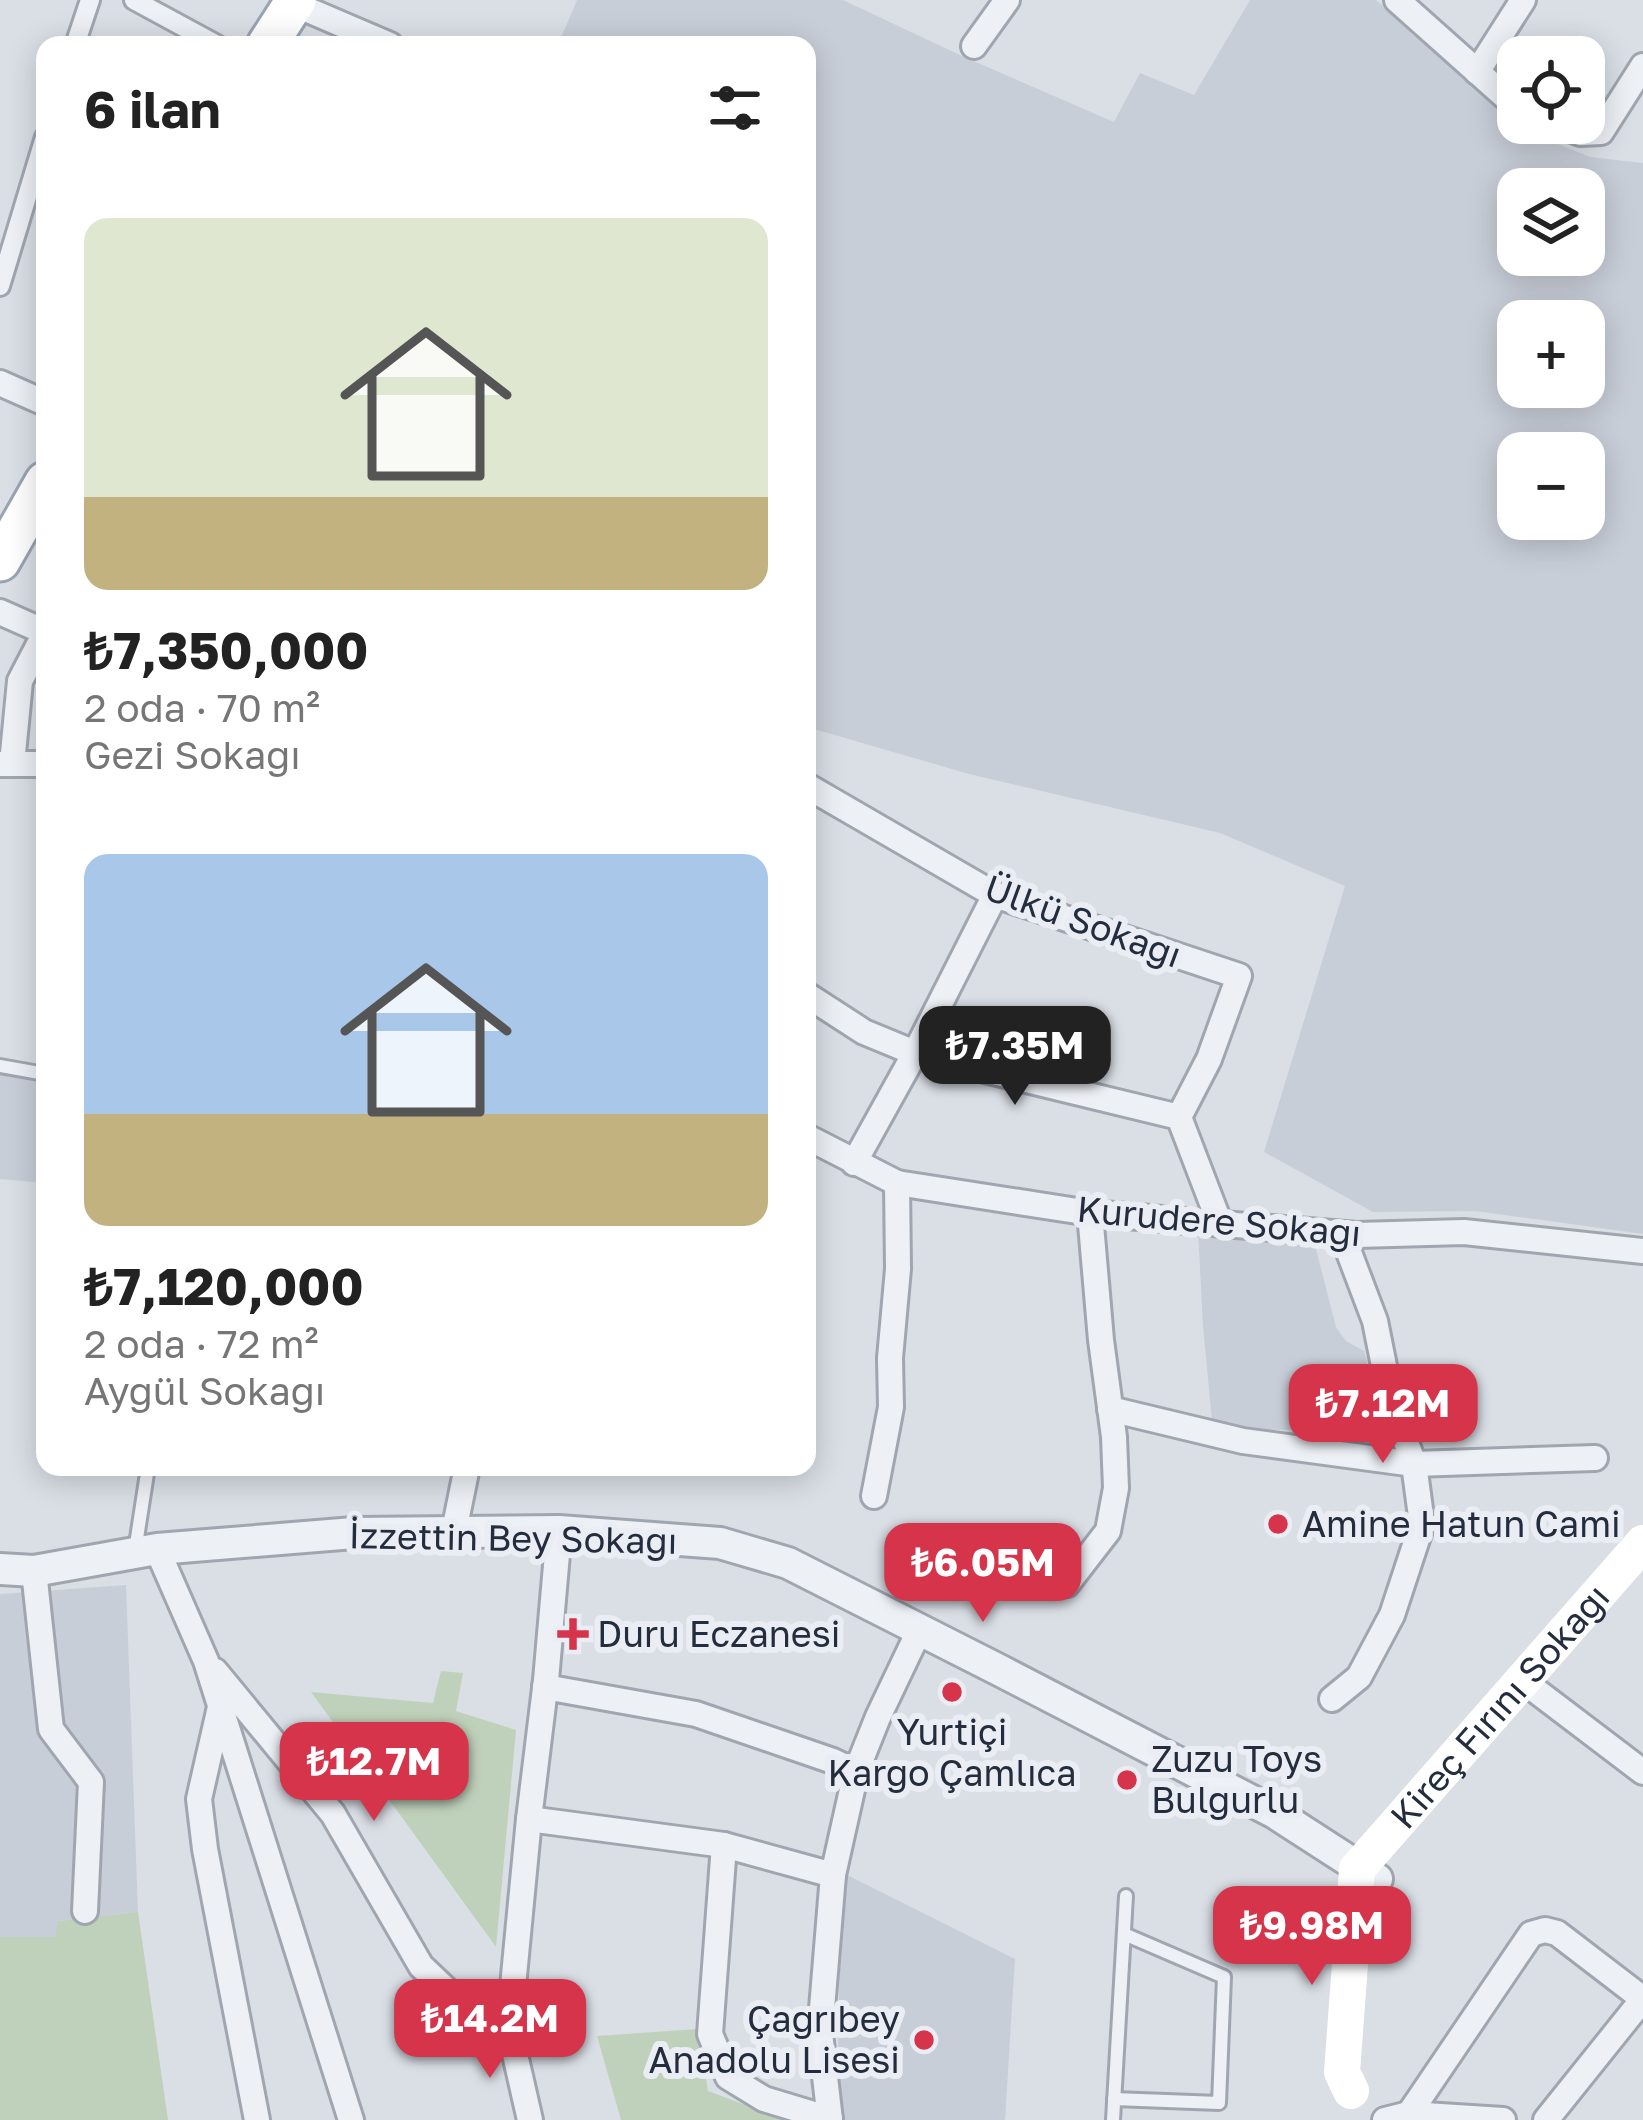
<!DOCTYPE html>
<html lang="tr">
<meta charset="utf-8">
<style>
:root{--surface:#fff;--page:#f6f6f6;--text:#222;--muted:#767676;--accent:#d6344b}
body{margin:0;font-family:"Golos Text",sans-serif;background:var(--page);color:var(--text);height:100vh;display:flex;flex-direction:column;font-size:45px;white-space:nowrap}
*{box-sizing:border-box;margin:0}
p{font-size:39px;color:var(--muted)}
.icon{flex:none;width:66px;height:66px;fill:none;stroke:currentColor;stroke-width:2;stroke-linecap:round;stroke-linejoin:round}
.map{position:relative;flex:1;overflow:hidden}
.drawer{position:absolute;left:36px;top:36px;width:780px;height:1440px;display:flex;flex-direction:column;background:var(--surface);border-radius:24px;box-shadow:0 6px 30px #0003}
.drawer>*{flex:none}
.controls{position:absolute;left:1497px;top:36px;display:grid;gap:24px}
.controls a{display:grid;place-items:center;width:108px;height:108px;border-radius:24px;background:var(--surface);box-shadow:0 6px 30px #0003;font-size:60px}
.price{position:absolute;translate:-50% -102px;padding:0 27px;border-radius:24px;background:var(--accent);color:#fff;font-size:39px;line-height:78px;filter:drop-shadow(0 3px 6px #0008)}
.price::after{content:'';position:absolute;left:50%;top:72px;width:36px;height:27px;margin-left:-18px;background:inherit;clip-path:polygon(0 0,100% 0,50% 100%)}
.price.on{background:#222;color:#fff}
ul{padding:0;list-style:none}
li{display:grid;align-content:center;gap:24px;height:636px;padding:0 48px}
li span{display:grid;place-items:center;height:372px;border-radius:24px;color:#555}
li>.icon{margin-inline-start:auto}
span .icon{width:216px;height:216px;fill:#fffc;stroke-width:1}
li b{font-size:51px}
h2{display:flex;justify-content:space-between;align-items:center;height:144px;padding:0 48px;font-size:51px}
.map>svg:first-child{display:block}
</style>
<div class="map">
<svg width="1643" height="2120" viewBox="0 0 1643 2120">
<rect width="100%" height="100%" fill="#dadfe6"/>
<g fill="#c8ced8" fill-rule="evenodd">
<path d="M 577,0 L 843,0 L 962,56 L 1114,122 L 1140,73 L 1194,95 L 1250,0 L 1376,0 L 1533,134 L 1590,157 L 1643,163 L 1643,1234 L 1476,1211 L 1373,1212 L 1264,1152 L 1345,886 L 1220,833 L 969,774 L 807,727 L 807,45 L 558,45 ZM 1518,189 L 1584,189 L 1584,255 L 1518,255 ZM 1518,321 L 1584,321 L 1584,387 L 1518,387 ZM 1518,453 L 1584,453 L 1584,519 L 1518,519 Z"/>
<path d="M 0,1063 L 45,1069 L 45,1183 L 0,1179 Z"/>
<path d="M 1198,1230 L 1308,1240 L 1315,1245 L 1336,1327 L 1346,1341 L 1364,1351 L 1384,1428 L 1266,1430 L 1212,1421 L 1203,1326 Z"/>
<path d="M 126,1585 L 138,1912 L 59,1921 L 56,1937 L 0,1937 L 0,1594 Z"/>
<path d="M 841,1872 L 1015,1959 L 1005,2120 L 837,2120 Z"/>
</g>
<g fill="#c0d1bb">
<path d="M 441,1671 L 463,1673 L 456,1711 L 516,1730 L 496,1947 L 311,1692 L 433,1703 Z"/>
<path d="M 138,1912 L 168,2120 L 0,2120 L 0,1937 L 55,1937 L 58,1921 Z"/>
<path d="M 698,2029 L 708,2091 L 785,2120 L 621,2120 L 597,2036 Z"/>
</g>
<g fill="none" stroke-linecap="round" stroke-linejoin="round">
<defs>
<g id="service">
<path d="M 0,1066 L 45,1074"/>
<path d="M 135,1551 L 148,1467"/>
<path d="M 1114,2099 L 1219,2103 L 1224,1977 L 1124,1934"/>
<path d="M 1113,2120 L 1126,1896"/>
</g>
<g id="pedestrian">
<path d="M 134,0 L 217,45"/>
<path d="M 75,45 L 90,0"/>
<path d="M 0,286 L 45,137"/>
</g>
<g id="minor">
<path d="M 1397,0 L 1518,108"/>
<path d="M 294,4 L 390,45"/>
<path d="M 974,46 L 1007,0"/>
<path d="M 1477,72 L 1523,0"/>
<path d="M 1556,123 L 1580,133 L 1601,132 L 1643,66"/>
<path d="M 0,383 L 45,403"/>
<path d="M 0,612 L 45,632"/>
<path d="M 0,764 L 45,764"/>
<path d="M 12,764 L 20,681 L 45,633"/>
<path d="M 807,786 L 995,895 L 1239,976 L 1209,1059 L 1179,1117"/>
<path d="M 807,995 L 864,1032 L 915,1053 L 1179,1117 L 1220,1224"/>
<path d="M 807,1137 L 897,1183 L 1090,1213 L 1357,1235 L 1464,1232 L 1643,1251"/>
<path d="M 854,1163 L 915,1053 L 995,895"/>
<path d="M 1110,1409 L 1243,1441 L 1414,1464 L 1595,1458"/>
<path d="M 874,1496 L 891,1407 L 890,1358 L 898,1269 L 897,1183"/>
<path d="M 454,1531 L 467,1467"/>
<path d="M 157,1549 L 206,1661 L 351,2120"/>
<path d="M 34,1571 L 51,1729 L 91,1782 L 85,1911"/>
<path d="M 1067,1584 L 1108,1531 L 1116,1488 L 1114,1437 L 1101,1340 L 1090,1213"/>
<path d="M 215,1671 L 333,1814 L 421,1966 L 479,2021 L 509,2028"/>
<path d="M 545,1687 L 696,1714 L 833,1761 L 856,1772"/>
<path d="M 1535,1690 L 1643,1772"/>
<path d="M 1332,1699 L 1359,1677 L 1392,1615 L 1422,1524 L 1414,1464 L 1391,1401 L 1375,1321 L 1342,1234"/>
<path d="M 220,1707 L 199,1799 L 205,1849 L 257,2120"/>
<path d="M 529,1819 L 724,1845 L 833,1875"/>
<path d="M 724,1845 L 710,2034 L 728,2077 L 764,2099 L 830,2119"/>
<path d="M 1409,2114 L 1531,1934 L 1545,1930 L 1557,1933 L 1643,1999 L 1546,2120"/>
<path d="M 530,2120 L 509,2028 L 529,1819 L 546,1680 L 559,1531"/>
<path d="M 830,2120 L 820,2033 L 833,1875 L 856,1772 L 878,1717 L 919,1631"/>
<path d="M 1385,2120 L 1409,2114 L 1503,2120"/>
</g>
<path id="tertiary" d="M 0,1569 L 34,1571 L 157,1549 L 354,1533 L 559,1531 L 720,1543 L 788,1563 L 999,1670 L 1275,1813 L 1377,1879"/>
<g id="primary">
<path d="M 267,45 L 296,0"/>
<path d="M 0,561 L 45,482"/>
</g>
</defs>
<use href="#service" stroke="#a0a6b0" stroke-width="18"/>
<use href="#pedestrian" stroke="#a0a6b0" stroke-width="24"/>
<use href="#minor" stroke="#a0a6b0" stroke-width="30"/>
<use href="#tertiary" stroke="#a0a6b0" stroke-width="36"/>
<use href="#primary" stroke="#99a3b3" stroke-width="45"/>
<use href="#service" stroke="#edf0f5" stroke-width="12"/>
<use href="#pedestrian" stroke="#edf0f5" stroke-width="18"/>
<use href="#minor" stroke="#edf0f5" stroke-width="24"/>
<use href="#tertiary" stroke="#edf0f5" stroke-width="30"/>
<path stroke="#fff" stroke-width="36" id="s1" d="M 1351,2091 L 1342,2072 L 1357,1869 L 1643,1543"/>
<use href="#primary" stroke="#fff" stroke-width="39"/>
</g>
<g fill="#d6344b" stroke="#eaeef4" stroke-width="4.5">
<circle cx="1278" cy="1524" r="12"/>
<path d="M567 1616h12v12h12v12h-12v12h-12v-12h-12v-12h12z"/>
<circle cx="952" cy="1692" r="12"/>
<circle cx="1127" cy="1780" r="12"/>
<circle cx="924" cy="2040" r="12"/>
</g>
<g text-anchor="middle" stroke-width="12" stroke-linejoin="round" paint-order="stroke">
<g font-size="36" fill="#242d3d" stroke="#eaeef4">
<text transform="translate(1083 921) rotate(20)" y="13">Ülkü Sokağı</text>
<text transform="translate(1219 1221) rotate(5)" y="13">Kurudere Sokağı</text>
<text transform="translate(513 1538) rotate(1)" y="13">İzzettin Bey Sokağı</text>
<text dy="13" stroke="none"><textPath href="#s1" startOffset="441">Kireç Fırını Sokağı</textPath></text>
</g>
<g font-size="36" fill="#242d3d" stroke="#eaeef4" text-anchor="start">
<text x="1302" y="1537">Amine Hatun Cami</text>
<text x="597" y="1647">Duru Eczanesi</text>
<text x="952" y="1745" text-anchor="middle">Yurtiçi<tspan x="952" dy="41">Kargo Çamlıca</tspan></text>
<text x="1151" y="1772">Zuzu Toys<tspan x="1151" dy="41">Bulgurlu</tspan></text>
<text x="900" y="2032" text-anchor="end">Çağrıbey<tspan x="900" dy="41">Anadolu Lisesi</tspan></text>
</g>
</g>
</svg>
<div class="controls">
<a><svg class="icon" aria-label="locate" viewBox="0 0 24 24"><circle cx="12" cy="12" r="6"/><path d="M12 2v4M12 18v4M2 12h4M18 12h4"/></svg></a>
<a><svg class="icon" aria-label="layers" viewBox="0 0 24 24"><path d="M12 4l9 5-9 5-9-5zM3 14l9 5 9-5"/></svg></a>
<a>+</a>
<a>−</a>
</div>
<b class="price on" style="left:1015px;top:1108px">₺7.35M</b>
<b class="price" style="left:1383px;top:1466px">₺7.12M</b>
<b class="price" style="left:983px;top:1625px">₺6.05M</b>
<b class="price" style="left:374px;top:1824px">₺12.7M</b>
<b class="price" style="left:1312px;top:1988px">₺9.98M</b>
<b class="price" style="left:490px;top:2081px">₺14.2M</b>
<section class="drawer">
<h2>6 ilan<svg class="icon" aria-label="filters" viewBox="0 0 24 24"><path d="M4 7h16M4 17h16"/><circle cx="9" cy="7" r="2"/><circle cx="15" cy="17" r="2"/></svg></h2>
<ul>
<li><span style="background:linear-gradient(#dfe7d0 75%,#c2b280 0)"><svg class="icon" aria-label="home" viewBox="0 0 24 24"><path d="M3 11l9-7 9 7M6 9v11h12V9"/></svg></span><div><b>₺7,350,000</b><p>2 oda · 70 m²</p><p>Gezi Sokağı</p></div></li>
<li><span style="background:linear-gradient(#a9c7e8 70%,#c2b280 0)"><svg class="icon" aria-label="home" viewBox="0 0 24 24"><path d="M3 11l9-7 9 7M6 9v11h12V9"/></svg></span><div><b>₺7,120,000</b><p>2 oda · 72 m²</p><p>Aygül Sokağı</p></div></li>
</ul>
</section>
</div>
